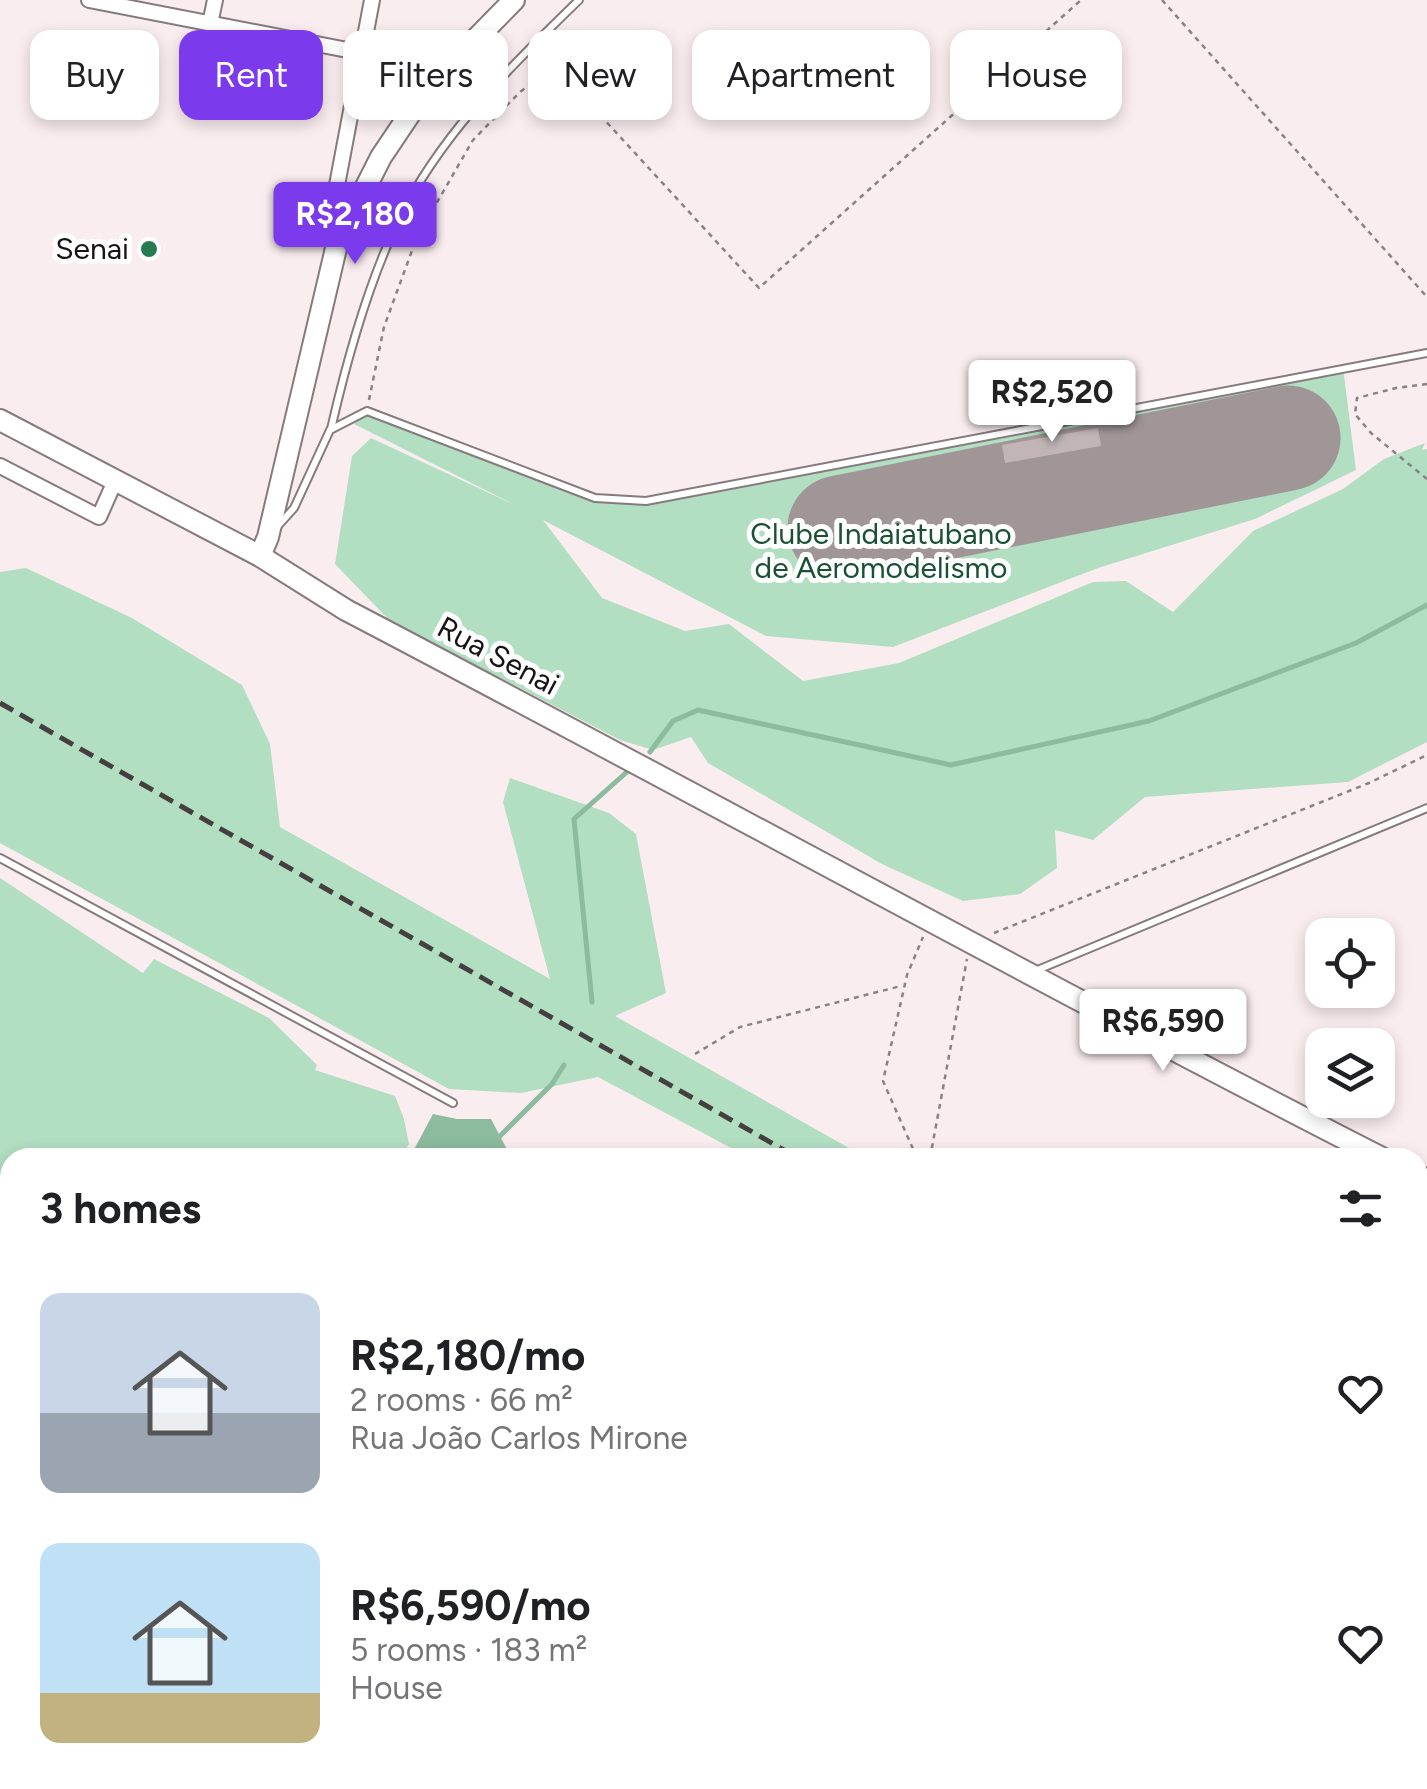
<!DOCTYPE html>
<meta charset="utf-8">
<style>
:root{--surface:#fff;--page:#f2f2f2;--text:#202124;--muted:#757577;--accent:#7c3aed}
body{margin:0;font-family:Figtree,sans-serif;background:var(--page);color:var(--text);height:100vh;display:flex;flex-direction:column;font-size:38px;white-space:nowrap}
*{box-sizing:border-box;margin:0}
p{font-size:32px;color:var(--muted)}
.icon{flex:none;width:55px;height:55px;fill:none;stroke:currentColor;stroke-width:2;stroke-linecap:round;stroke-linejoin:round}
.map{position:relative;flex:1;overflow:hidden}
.drawer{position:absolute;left:0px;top:1148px;width:1428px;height:642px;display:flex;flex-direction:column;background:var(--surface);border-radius:30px 30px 0 0;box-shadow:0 5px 15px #0003}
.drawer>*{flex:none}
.hud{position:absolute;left:30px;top:30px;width:1368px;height:90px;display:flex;gap:20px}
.controls{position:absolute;left:1305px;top:918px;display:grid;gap:20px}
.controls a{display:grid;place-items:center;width:90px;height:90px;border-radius:20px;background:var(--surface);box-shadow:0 5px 15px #0003;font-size:50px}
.price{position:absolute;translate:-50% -85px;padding:0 22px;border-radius:10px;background:#fff;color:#222;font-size:32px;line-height:65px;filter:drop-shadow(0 2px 5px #0008)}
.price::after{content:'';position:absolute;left:50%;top:60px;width:30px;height:22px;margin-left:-15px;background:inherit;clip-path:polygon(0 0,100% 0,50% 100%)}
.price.active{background:var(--accent);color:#fff}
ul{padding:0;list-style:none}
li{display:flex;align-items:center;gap:30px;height:250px;padding:0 40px}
li span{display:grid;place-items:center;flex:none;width:280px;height:200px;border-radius:20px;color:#555}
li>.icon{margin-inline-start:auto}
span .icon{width:120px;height:120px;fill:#fffc;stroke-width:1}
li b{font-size:42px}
h2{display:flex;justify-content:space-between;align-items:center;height:120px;padding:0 40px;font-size:42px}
.chip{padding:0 35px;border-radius:20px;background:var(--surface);box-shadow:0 5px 15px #0003;font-size:35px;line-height:90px}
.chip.active{background:var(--accent);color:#fff}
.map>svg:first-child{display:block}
</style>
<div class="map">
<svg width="1427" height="1789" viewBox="0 0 1427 1789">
<rect width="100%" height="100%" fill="#faedf0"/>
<g fill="#b2dec2">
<path d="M 1343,367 L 1356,470 L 1255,519 L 1098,568 L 893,647 L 766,636 L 543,520 L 602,598 L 685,631 L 729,624 L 803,681 L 899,663 L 1093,582 L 1126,581 L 1173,612 L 1253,531 L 1343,489 L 1384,459 L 1425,443 L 1422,450 L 1427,449 L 1427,742 L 1348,782 L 1145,797 L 1093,840 L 1055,830 L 1057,868 L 1020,894 L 963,901 L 882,864 L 708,763 L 691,737 L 653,750 L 620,740 L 389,620 L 335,564 L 352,456 L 371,438 L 519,507 L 354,424 L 367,411 L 595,498 L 646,501 Z"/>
<path d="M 26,568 L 132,618 L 242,685 L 270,744 L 280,827 L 550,979 L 503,802 L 510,778 L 609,813 L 636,834 L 666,993 L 615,1016 L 865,1157 L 748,1157 L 598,1077 L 521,1093 L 449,1089 L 0,843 L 0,572 Z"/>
<path d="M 0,878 L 143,973 L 154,959 L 269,1018 L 317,1065 L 315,1070 L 395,1096 L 404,1119 L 409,1144 L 401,1158 L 10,1158 L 10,1432 L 0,1412 Z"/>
<path d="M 1418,1472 L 1427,1477 L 1427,1542 L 1418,1537 Z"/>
<path d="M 0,1513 L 7,1562 L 10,1562 L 10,1635 L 0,1611 Z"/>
<path d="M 1418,1659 L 1427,1666 L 1427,1789 L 987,1789 L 1009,1780 L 1418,1780 Z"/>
<path d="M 49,1780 L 292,1780 L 301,1789 L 50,1789 Z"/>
<path d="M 414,1780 L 545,1780 L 548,1789 L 414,1789 Z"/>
<path d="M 630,1780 L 877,1780 L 898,1789 L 634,1789 Z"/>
</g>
<path fill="#8cbb9d" d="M 433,1114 L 457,1119 L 491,1119 L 511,1157 L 410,1157 Z"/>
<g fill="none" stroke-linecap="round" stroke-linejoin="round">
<g stroke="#8cbb9d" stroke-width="5">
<path d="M 650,752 L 673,721 L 698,710 L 951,765 L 1149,721 L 1356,643 L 1427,605"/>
<path d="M 592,1002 L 574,819 L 628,771"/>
<path d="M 496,1140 L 552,1084 L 564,1065"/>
<path d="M 199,1780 L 201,1789"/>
</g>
<g stroke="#8cbb9d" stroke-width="28">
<path d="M 0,1642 L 10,1668"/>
<path d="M 31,1780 L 34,1789"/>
</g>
<path stroke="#a09698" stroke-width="105" d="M 840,528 L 1288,438"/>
</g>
<path fill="#c2b5b8" d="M 1098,428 L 1101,446 L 1005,463 L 1002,445 Z"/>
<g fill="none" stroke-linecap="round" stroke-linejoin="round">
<defs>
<g id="lane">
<path d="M 331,429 C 347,359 373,267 407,204 C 450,125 515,62 579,0"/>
<path d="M 276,528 L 294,508 L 330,430 L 367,411 L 595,498 L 646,501 L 1427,353"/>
<path d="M 0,858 L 453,1103"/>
<path d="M 1035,971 L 1427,808"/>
</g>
<g id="street">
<path d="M 89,0 L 363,53"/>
<path d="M 210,24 L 215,0"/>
<path d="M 337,243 L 334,201 L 372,0"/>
<path d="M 0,466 L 99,517 L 115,481"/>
</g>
<g id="secondary">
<path d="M 0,420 L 260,556 L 346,610 C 692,791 1034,980 1382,1158"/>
<path d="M 260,556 L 268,537 L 337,244 L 381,157 L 426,90 L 514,0"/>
<path d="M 1418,1176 L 1427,1180"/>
</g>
</defs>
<use href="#lane" stroke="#867a7d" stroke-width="10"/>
<use href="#street" stroke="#867a7d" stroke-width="18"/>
<use href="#secondary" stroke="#867a7d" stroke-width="24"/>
<g stroke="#898183" stroke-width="2.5" stroke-dasharray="5 5" stroke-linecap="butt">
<path d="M 1162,0 L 1427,297"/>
<path d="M 1427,384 L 1396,388 L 1357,398 L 1355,414 L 1371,433 L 1427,479"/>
<path d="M 369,400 L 384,327 L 417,237 L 473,140 L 520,92 L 555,66 L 759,288 L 1081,0"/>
<path d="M 994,933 L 1369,783 L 1427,755"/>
<path d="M 695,1054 L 740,1027 L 901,986"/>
<path d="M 917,1158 L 883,1081 L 907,975 L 923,937"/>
<path d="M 930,1158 L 967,959"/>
<path d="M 1418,1465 L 1427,1470"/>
</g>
<use href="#lane" stroke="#fff" stroke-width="6"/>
<use href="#street" stroke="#fff" stroke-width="14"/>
<use href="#secondary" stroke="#fff" stroke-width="20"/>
<g stroke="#453f40" stroke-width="5" stroke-dasharray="15 8" stroke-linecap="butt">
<path d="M 0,703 L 798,1158"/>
<path d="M 1418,1504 L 1427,1510"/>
</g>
</g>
<circle fill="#267c50" stroke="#fff" stroke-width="4" cx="149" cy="249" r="10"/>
<g text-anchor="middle" stroke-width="10" stroke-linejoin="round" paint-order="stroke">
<g font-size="30" fill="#171314" stroke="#fff" text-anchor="end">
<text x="129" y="259">Senai</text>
</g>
<g font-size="30" fill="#195133" stroke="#fff">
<text x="881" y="544">Clube Indaiatubano<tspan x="881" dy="34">de Aeromodelismo</tspan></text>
</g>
<g font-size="30" fill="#171314" stroke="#fff">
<text transform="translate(498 656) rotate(28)" y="10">Rua Senai</text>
</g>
</g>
</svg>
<div class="controls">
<a><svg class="icon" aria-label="locate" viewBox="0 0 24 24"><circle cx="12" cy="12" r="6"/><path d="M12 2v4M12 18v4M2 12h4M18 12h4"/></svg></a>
<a><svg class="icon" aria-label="layers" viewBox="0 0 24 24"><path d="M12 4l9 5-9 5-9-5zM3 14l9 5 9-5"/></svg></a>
</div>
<b class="price active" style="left:355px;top:267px">R$2,180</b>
<b class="price" style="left:1052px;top:445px">R$2,520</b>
<b class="price" style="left:1163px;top:1074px">R$6,590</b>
<div class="hud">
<a class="chip">Buy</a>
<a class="chip active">Rent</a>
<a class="chip">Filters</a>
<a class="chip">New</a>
<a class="chip">Apartment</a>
<a class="chip">House</a>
</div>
<section class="drawer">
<h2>3 homes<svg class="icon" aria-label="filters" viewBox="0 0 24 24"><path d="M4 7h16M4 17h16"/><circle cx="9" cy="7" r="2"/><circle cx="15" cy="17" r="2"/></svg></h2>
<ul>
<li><span style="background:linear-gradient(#c9d6e8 60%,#9aa5b1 0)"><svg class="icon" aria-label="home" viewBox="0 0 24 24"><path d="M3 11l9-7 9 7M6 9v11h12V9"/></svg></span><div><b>R$2,180/mo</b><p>2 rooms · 66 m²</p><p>Rua João Carlos Mirone</p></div><svg class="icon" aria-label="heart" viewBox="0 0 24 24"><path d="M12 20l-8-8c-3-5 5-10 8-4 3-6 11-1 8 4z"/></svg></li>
<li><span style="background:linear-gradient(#bfe0f5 75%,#c2b280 0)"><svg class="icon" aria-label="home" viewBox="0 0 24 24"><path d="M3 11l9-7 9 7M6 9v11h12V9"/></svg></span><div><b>R$6,590/mo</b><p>5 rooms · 183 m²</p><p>House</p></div><svg class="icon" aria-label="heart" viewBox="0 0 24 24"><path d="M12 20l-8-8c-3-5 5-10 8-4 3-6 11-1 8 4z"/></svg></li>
</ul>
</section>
</div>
